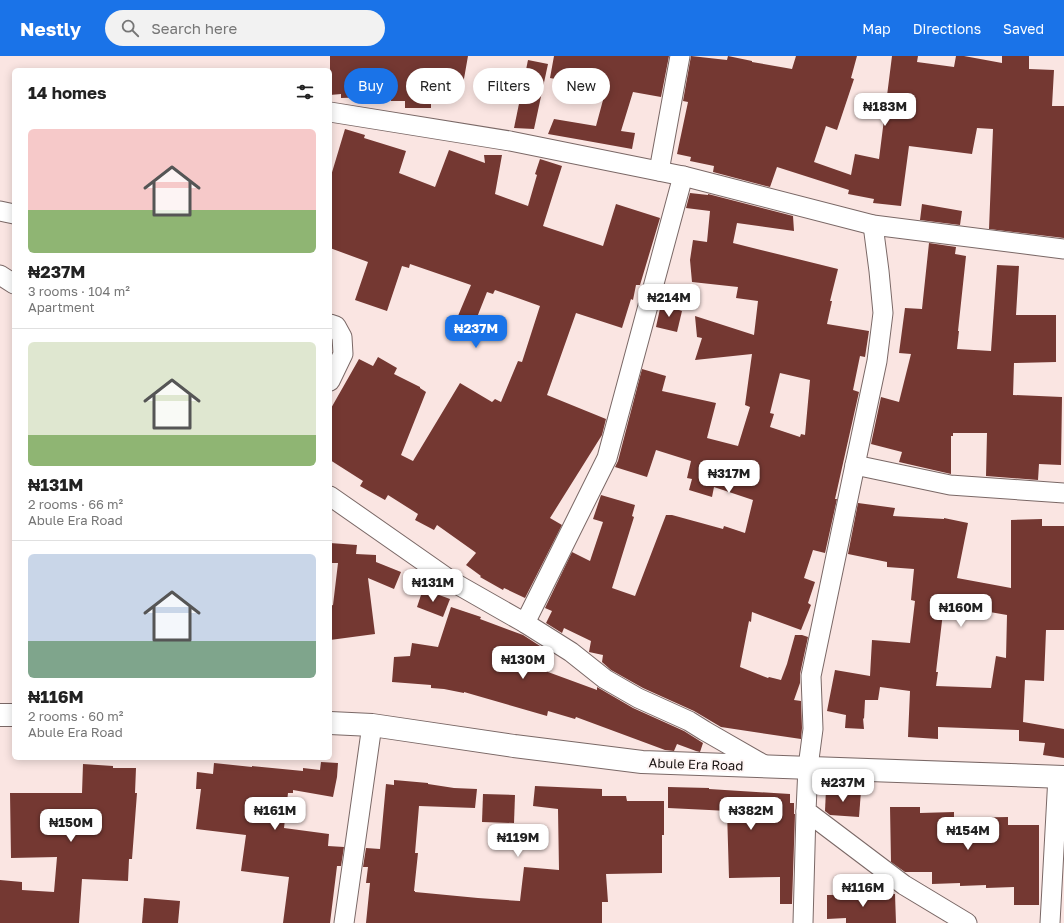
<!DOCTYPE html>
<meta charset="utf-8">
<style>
:root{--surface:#fff;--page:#f2f2f2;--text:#222;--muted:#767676;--line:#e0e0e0;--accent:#1a73e8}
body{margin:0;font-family:"Golos Text",sans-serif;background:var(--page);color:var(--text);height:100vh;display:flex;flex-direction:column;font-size:15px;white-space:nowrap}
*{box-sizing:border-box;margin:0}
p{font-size:13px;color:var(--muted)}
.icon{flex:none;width:22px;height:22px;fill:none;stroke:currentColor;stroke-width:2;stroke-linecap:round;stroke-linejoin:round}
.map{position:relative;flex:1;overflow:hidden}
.drawer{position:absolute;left:12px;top:12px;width:320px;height:692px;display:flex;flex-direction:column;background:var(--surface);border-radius:6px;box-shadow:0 2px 10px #0003}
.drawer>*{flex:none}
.top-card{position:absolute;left:344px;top:12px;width:380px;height:36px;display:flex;gap:8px}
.price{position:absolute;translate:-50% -34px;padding:0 9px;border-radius:8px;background:#fff;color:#222;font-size:13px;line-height:26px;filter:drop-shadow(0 1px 2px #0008)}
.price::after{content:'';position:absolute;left:50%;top:24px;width:12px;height:9px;margin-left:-6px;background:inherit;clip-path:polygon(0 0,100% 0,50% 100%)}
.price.selected{background:var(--accent);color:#fff}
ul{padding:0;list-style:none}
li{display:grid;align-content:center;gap:8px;height:212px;padding:0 16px}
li+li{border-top:1px solid var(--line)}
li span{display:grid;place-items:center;height:124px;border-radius:6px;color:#555}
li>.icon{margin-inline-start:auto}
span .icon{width:72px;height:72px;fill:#fffc;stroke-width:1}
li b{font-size:17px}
h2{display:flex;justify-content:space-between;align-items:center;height:48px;padding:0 16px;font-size:17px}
.chip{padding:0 14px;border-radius:18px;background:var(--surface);box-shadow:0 2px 10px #0003;font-size:14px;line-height:36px}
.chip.selected{background:var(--accent);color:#fff}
header{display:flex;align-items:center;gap:24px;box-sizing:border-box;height:56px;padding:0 20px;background:var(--accent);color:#fff}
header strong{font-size:19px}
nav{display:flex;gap:22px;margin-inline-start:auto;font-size:14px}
.search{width:280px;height:36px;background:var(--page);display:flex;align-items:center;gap:10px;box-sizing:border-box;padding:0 14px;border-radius:22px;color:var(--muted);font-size:15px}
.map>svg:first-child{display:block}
</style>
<header>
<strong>Nestly</strong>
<div class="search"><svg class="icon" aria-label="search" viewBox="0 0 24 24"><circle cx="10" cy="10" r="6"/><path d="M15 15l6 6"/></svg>Search here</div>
<nav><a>Map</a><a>Directions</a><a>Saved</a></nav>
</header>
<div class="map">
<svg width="1064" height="867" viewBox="0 0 1064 867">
<rect width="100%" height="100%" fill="#fae5e2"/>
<g fill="#743832" fill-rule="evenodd">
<path d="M 330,0 L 468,0 L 462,34 L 431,28 L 431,52 L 405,52 L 405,45 L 391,45 L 391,43 L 371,43 L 371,41 L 341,42 L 341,38 L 330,39 Z"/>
<path d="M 554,0 L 669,0 L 661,41 L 633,36 L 621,75 L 635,77 L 632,93 L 582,84 L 548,78 L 554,63 L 596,70 L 606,33 L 550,22 Z"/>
<path d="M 691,0 L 727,4 L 728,0 L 752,5 L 752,6 L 792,13 L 796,0 L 857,0 L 851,22 L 854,23 L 837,74 L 826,70 L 814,106 L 851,119 L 855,98 L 879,103 L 892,0 L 918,0 L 917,6 L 954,11 L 956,0 L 964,0 L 1002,7 L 1002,0 L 1029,0 L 1029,13 L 1054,14 L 1052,50 L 1064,50 L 1064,182 L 989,173 L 993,73 L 977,72 L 972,98 L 909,90 L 901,150 L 873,147 L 874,143 L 848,138 L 849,134 L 777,111 L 770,131 L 713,116 L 714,110 L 690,105 L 691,101 L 677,98 L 688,46 L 683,45 Z"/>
<path d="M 528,4 L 548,8 L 534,73 L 514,72 Z"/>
<path d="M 345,73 L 365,79 L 364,82 L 406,95 L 399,117 L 435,131 L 449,94 L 485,107 L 484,99 L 502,99 L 495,138 L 528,150 L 537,119 L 535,118 L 540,103 L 562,110 L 543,170 L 603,190 L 616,148 L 660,162 L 640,229 L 636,229 L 633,244 L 631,243 L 622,272 L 576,257 L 547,339 L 606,363 L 602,379 L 550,462 L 562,469 L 525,542 L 504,532 L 503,534 L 480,521 L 481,520 L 466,509 L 476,497 L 475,496 L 437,469 L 434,474 L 415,464 L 418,458 L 388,439 L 385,444 L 360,430 L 363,425 L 330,404 L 330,354 L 359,303 L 373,310 L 378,301 L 397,312 L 394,318 L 420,331 L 420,332 L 426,336 L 401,399 L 413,405 L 460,327 L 492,346 L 495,343 L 501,346 L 518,305 L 522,306 L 540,250 L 495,234 L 493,238 L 487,236 L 472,274 L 455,267 L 471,229 L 410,208 L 409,212 L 402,210 L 387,255 L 355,244 L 368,206 L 330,192 L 330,123 Z"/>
<path d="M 690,137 L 708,139 L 708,138 L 793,160 L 794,175 L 737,167 L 733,187 L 838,213 L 830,245 L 832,245 L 827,268 L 869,275 L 865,301 L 860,300 L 853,334 L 859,336 L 835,443 L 837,443 L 825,497 L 813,494 L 804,522 L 815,526 L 808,547 L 811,549 L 801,574 L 752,556 L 751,566 L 749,565 L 740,611 L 768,622 L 769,621 L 781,624 L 787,608 L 795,579 L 802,579 L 808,581 L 800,618 L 800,627 L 794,644 L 801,645 L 802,672 L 801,683 L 721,671 L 694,655 L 643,632 L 611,614 L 602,606 L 603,599 L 589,596 L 591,585 L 564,572 L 562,577 L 546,567 L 552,555 L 545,552 L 572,496 L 590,505 L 603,466 L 593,463 L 601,439 L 635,449 L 632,460 L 634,461 L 612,532 L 635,540 L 666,459 L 672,459 L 723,473 L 724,470 L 745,477 L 753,444 L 714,431 L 712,441 L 689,434 L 692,423 L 687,422 L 691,405 L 656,394 L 647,421 L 615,411 L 618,405 L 642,313 L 666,320 L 662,335 L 716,347 L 707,382 L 738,390 L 750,351 L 745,349 L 752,298 L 695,304 L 702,282 L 697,281 L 695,260 L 754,279 L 758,245 L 736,242 L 738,231 L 692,226 L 690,204 L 693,184 L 707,186 L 710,155 L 686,152 ZM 780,317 L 810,324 L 805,379 L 801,378 L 800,381 L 770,371 L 774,358 L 770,357 Z"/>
<path d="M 922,148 L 962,155 L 960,169 L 920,164 Z"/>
<path d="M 929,187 L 956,191 L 955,198 L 966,200 L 958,275 L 959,275 L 957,293 L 991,295 L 997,209 L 1019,210 L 1016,259 L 1056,259 L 1056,306 L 1014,307 L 1013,339 L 1062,341 L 1061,409 L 1039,408 L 1038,424 L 986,420 L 987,377 L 953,377 L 953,380 L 951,380 L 951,418 L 899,406 L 902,396 L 871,388 L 881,341 L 899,346 L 911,298 L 899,297 L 905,252 L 922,253 Z"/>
<path d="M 661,248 L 682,255 L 677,276 L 656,271 Z"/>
<path d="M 858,447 L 895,452 L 893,460 L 944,463 L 944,462 L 968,467 L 957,522 L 1011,532 L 1011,464 L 1042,463 L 1042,470 L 1064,470 L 1064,574 L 1046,574 L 1044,625 L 1025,624 L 1023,666 L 1064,673 L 1064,702 L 1043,699 L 1045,687 L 1019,685 L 1019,674 L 938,671 L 938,683 L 908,681 L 910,635 L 880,631 L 878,644 L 865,644 L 864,663 L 863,662 L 864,673 L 845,672 L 846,659 L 827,655 L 835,614 L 870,620 L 872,584 L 910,587 L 915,545 L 911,544 L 914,513 L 887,511 L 887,506 L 848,498 ZM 944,548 L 1007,559 L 1006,602 L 996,600 L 991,632 L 936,630 L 938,616 L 936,616 Z"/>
<path d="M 330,487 L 357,489 L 356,498 L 376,499 L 376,506 L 401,516 L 394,533 L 368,522 L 375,578 L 330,584 L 330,550 L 333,549 L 338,507 L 330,507 Z"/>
<path d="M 423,533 L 450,543 L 443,561 L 417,551 Z"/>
<path d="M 451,551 L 481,561 L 480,563 L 523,579 L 554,599 L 548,616 L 597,634 L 597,631 L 633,652 L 684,675 L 703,687 L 700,696 L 696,695 L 677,688 L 674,695 L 665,694 L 576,661 L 575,663 L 548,655 L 547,660 L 464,636 L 464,637 L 444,633 L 431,632 L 431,629 L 392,626 L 394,601 L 410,600 L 412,587 L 438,591 Z"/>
<path d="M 321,706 L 338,707 L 337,721 L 333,741 L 293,734 L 293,737 L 288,737 L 284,772 L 329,778 L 328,790 L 344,791 L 341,810 L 337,810 L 330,867 L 283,867 L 289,821 L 241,815 L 246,779 L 196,773 L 201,733 L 196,733 L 197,716 L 213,718 L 214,707 L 252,711 L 252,710 L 303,715 L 303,712 L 320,714 Z"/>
<path d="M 83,708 L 113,710 L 113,712 L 136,712 L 135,737 L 137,737 L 132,803 L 129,803 L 128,825 L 82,823 L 79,867 L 0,867 L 0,824 L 22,826 L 22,834 L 54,836 L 57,801 L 11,802 L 10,737 L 82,737 Z"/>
<path d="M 394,724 L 428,727 L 428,728 L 454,732 L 477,733 L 475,752 L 419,750 L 415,797 L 418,797 L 414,835 L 415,835 L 415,836 L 478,842 L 520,845 L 524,811 L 559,814 L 558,753 L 533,750 L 535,730 L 602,733 L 602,740 L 626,740 L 627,745 L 664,745 L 664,779 L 662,779 L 662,817 L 606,818 L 608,846 L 602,846 L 602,867 L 366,867 L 370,827 L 366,827 L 368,811 L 363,811 L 366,792 L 380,793 L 386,728 L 394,729 Z"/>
<path d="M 668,731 L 709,732 L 709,733 L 790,738 L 790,747 L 794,747 L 794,758 L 795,758 L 792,848 L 780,848 L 780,821 L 729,822 L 727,755 L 709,754 L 668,752 Z"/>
<path d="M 826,733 L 861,735 L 859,761 L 830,759 L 825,755 Z"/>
<path d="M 483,738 L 515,739 L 514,767 L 482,766 Z"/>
<path d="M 890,751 L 920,751 L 920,757 L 954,756 L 954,762 L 1008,761 L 1008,769 L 1039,769 L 1039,849 L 1014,849 L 1014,831 L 986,832 L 986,829 L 960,830 L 960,827 L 932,828 L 932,816 L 905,816 L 891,806 Z"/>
<path d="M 895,838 L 896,867 L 846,867 L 846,862 L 827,863 L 827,839 Z"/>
<path d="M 144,842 L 180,845 L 178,867 L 142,867 Z"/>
</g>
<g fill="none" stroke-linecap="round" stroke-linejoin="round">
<defs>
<g id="minor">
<path d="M 330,56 L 510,85 L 683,120 L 873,169 L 1064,193"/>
<path d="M 659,115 L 680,0"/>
<path d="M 0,155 L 14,158"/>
<path d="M 873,169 L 879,215 L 883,257 L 877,305 L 855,409 L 811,620 L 813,673 L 808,711 L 806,755 L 904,829 L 967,867"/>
<path d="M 0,219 L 14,228"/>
<path d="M 330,268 L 336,270 L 342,281 L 343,298 L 330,325"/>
<path d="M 855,409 L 950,429 L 1064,437"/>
<path d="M 330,440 L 453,526 L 525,567 L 571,596 L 605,623 L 638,642 L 689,665 L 705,675 L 766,710"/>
<path d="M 525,567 L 607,402 L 683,120"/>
<path d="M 344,867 L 372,669"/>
<path d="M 803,867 L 806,755"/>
<path d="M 1050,867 L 1058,720"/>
</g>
<g id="tertiary">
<path d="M 0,659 L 14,659"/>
<path d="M 330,667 L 372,669 L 514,690 L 642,706 L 1064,721"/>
</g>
</defs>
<use href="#minor" stroke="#7a6866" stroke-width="21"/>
<use href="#tertiary" stroke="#7a6866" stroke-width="24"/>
<use href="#minor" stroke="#fff" stroke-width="19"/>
<use href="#tertiary" stroke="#fff" stroke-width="22"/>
</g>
<g text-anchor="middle" stroke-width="4" stroke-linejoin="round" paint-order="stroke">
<g font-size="13" fill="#1a1312" stroke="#fef5f4">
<text transform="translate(696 708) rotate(2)" y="5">Abule Era Road</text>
</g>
</g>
</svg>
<b class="price" style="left:885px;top:71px">₦183M</b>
<b class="price" style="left:669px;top:262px">₦214M</b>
<b class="price selected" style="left:476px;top:293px">₦237M</b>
<b class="price" style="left:729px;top:438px">₦317M</b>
<b class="price" style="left:433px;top:547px">₦131M</b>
<b class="price" style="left:961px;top:572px">₦160M</b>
<b class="price" style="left:523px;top:624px">₦130M</b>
<b class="price" style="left:843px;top:747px">₦237M</b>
<b class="price" style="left:275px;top:775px">₦161M</b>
<b class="price" style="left:751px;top:775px">₦382M</b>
<b class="price" style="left:71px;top:787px">₦150M</b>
<b class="price" style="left:968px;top:795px">₦154M</b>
<b class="price" style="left:518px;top:802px">₦119M</b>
<b class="price" style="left:863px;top:852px">₦116M</b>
<div class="top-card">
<a class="chip selected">Buy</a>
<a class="chip">Rent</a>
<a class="chip">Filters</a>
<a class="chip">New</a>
</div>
<section class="drawer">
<h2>14 homes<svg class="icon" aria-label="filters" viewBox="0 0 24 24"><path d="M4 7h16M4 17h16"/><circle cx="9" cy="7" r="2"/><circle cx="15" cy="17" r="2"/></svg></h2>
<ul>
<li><span style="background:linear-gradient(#f6c9c9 65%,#8fb573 0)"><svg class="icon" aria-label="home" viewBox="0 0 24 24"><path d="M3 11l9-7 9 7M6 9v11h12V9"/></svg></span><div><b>₦237M</b><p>3 rooms · 104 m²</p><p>Apartment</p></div></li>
<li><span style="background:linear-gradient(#dfe7d0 75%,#8fb573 0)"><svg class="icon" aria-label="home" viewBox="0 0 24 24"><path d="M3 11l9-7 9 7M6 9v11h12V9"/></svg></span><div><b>₦131M</b><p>2 rooms · 66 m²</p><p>Abule Era Road</p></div></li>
<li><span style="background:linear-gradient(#c9d6e8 70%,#7fa58c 0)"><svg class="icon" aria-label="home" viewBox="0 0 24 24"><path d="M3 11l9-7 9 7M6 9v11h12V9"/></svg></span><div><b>₦116M</b><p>2 rooms · 60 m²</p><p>Abule Era Road</p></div></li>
</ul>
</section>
</div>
